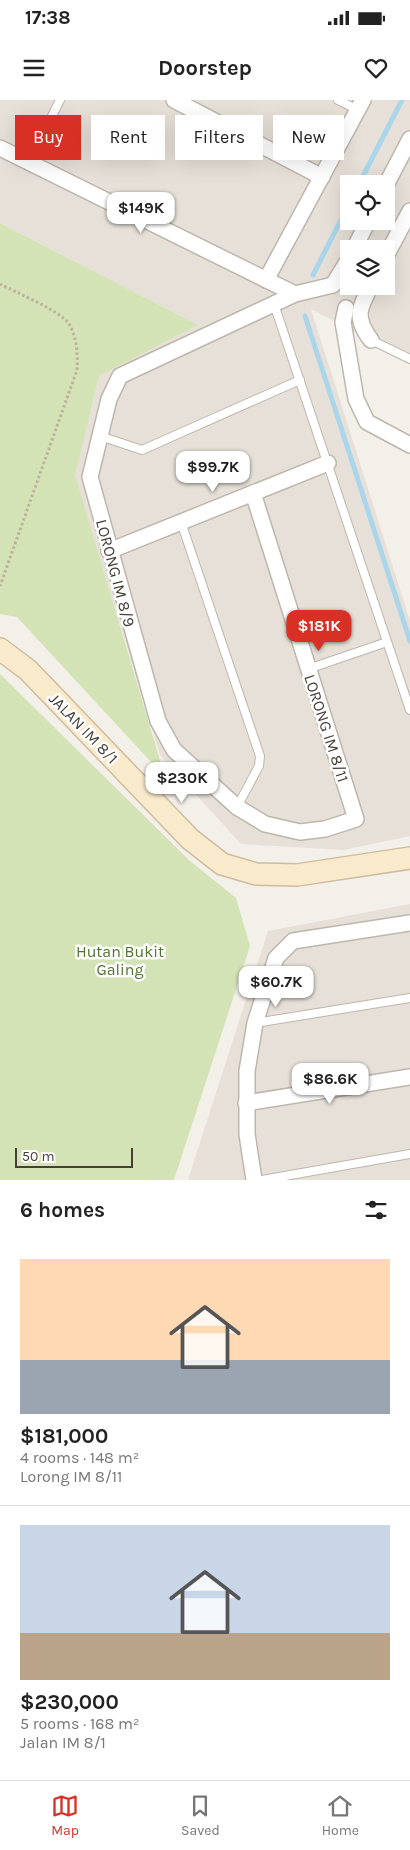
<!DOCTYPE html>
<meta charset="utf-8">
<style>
:root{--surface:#fff;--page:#f6f6f6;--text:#222;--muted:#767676;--line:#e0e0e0;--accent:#d93025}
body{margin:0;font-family:Karla,sans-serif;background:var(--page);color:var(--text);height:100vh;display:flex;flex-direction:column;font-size:19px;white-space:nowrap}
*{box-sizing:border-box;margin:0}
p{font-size:16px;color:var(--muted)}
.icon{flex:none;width:28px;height:28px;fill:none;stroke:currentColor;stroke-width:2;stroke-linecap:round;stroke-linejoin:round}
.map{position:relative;height:1080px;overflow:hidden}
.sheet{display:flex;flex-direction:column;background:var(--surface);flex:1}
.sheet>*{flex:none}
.banner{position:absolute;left:15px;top:15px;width:380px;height:45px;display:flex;gap:10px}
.controls{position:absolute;left:340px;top:75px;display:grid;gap:10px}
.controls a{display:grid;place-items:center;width:55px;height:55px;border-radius:0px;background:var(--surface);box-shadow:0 5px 20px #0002;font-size:25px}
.scale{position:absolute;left:15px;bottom:12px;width:118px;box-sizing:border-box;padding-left:5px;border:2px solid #463f38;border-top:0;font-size:14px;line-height:18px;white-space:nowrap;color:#463f38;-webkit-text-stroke:4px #fff;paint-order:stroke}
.price{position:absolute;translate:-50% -42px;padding:0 11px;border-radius:10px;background:#fff;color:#222;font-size:16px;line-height:32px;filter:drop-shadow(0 1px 2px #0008)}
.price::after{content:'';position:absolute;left:50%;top:30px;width:15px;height:11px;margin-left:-8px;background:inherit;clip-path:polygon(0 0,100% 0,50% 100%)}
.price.selected{background:var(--accent);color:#fff}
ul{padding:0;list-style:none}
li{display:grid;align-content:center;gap:10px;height:265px;padding:0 20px}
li+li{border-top:1px solid var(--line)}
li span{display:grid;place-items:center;height:155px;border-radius:0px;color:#555}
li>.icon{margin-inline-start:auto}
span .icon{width:90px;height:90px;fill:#fffc;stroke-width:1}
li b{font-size:21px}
h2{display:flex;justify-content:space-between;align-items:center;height:60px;padding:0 20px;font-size:21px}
.chip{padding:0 18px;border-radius:0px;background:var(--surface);box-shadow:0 5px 20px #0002;font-size:18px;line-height:45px}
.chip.selected{background:var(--accent);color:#fff}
.status{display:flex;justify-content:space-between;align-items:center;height:35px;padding:0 25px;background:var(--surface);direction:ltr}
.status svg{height:14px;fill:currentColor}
header{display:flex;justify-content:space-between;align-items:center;height:65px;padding:0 20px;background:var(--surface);font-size:22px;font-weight:700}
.tab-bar{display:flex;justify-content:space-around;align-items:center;height:70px;border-top:1px solid var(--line);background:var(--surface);font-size:14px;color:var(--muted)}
.tab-bar a{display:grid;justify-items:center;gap:2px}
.tab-bar .selected{color:var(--accent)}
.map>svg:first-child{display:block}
</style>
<div class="status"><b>17:38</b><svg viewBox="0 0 49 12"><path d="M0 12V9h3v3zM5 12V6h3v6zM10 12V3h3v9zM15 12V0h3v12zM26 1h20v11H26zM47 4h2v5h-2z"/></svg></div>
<header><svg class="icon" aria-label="menu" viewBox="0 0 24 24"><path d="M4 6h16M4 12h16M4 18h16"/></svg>Doorstep<svg class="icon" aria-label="heart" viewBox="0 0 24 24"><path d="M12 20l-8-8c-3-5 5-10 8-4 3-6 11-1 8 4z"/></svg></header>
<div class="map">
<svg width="410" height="1080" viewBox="0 0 410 1080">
<rect width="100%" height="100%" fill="#f3efe9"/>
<g fill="#e6e0d8" fill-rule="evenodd">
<path d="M 0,0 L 410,0 L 410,261 L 311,209 L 410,521 L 410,736 L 344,750 L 241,744 L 160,655 L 74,374 L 99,276 L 198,225 L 0,123 ZM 349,84 L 386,84 L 386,121 L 349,121 ZM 349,149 L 386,149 L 386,186 L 349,186 Z"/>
<path d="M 410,804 L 410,1080 L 188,1080 L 268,831 Z"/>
</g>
<g fill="#d3e3b6">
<path d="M 0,123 L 198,225 L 99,276 L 75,375 L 165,677 L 17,517 L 0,514 Z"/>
<path d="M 0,574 L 190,761 L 236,798 L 250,846 L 174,1080 L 0,1080 Z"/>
</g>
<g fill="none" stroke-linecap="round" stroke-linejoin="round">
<g stroke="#abd6ea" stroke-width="5">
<path d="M 359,84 L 402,0"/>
<path d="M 313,175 L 349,104"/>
<path d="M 305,216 L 410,541"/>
</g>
<defs>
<g id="lane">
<path d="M 338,0 L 358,10"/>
<path d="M 29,62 L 60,0"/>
<path d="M 274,204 L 410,610"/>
<path d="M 371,240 L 410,259"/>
<path d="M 100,336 L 142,350 L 300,280"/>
<path d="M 181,422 L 260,656 L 259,666 L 237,707"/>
<path d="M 308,569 L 387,542"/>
<path d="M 255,923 L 410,898"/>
<path d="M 262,1080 L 410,1054"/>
</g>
<g id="street">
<path d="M 174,0 L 322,77"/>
<path d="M 0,48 L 295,194"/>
<path d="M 386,85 L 410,39"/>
<path d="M 354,149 L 368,121"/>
<path d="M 386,156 L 410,111"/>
<path d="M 266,180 L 363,0"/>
<path d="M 371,186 C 359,208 354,218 371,240"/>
<path d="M 346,208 L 343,222 L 356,299 L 367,322 L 410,345"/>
<path d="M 253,393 L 356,719 L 325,729 L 300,732 L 265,724 L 237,707 L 174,650 L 158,621 L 90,377 L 109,299 L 120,276 L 295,194 L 333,185 L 349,159"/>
<path d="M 109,451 L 328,363"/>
<path d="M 246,1003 L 410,977"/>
<path d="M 254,1080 L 247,1034 L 247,971 L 255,923 L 276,858 L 293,841 L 410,823"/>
</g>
<path id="secondary" d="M 0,549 L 28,570 L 190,739 L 222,764 L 256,774 L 297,775 L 410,758"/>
</defs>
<use href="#lane" stroke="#beb6ac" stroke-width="10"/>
<use href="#street" stroke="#beb6ac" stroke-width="18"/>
<use href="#secondary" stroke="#cebc9d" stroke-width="24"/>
<path stroke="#beb09f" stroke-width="3" stroke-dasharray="2.5 2.5" stroke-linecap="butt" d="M 0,184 C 15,192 61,211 69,224 C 77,237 78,255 77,270 L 0,486"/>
<use href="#lane" stroke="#fff" stroke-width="8"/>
<use href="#street" stroke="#fff" stroke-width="15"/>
<use href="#secondary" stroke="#faeacc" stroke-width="21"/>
</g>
<g text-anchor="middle" stroke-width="5" stroke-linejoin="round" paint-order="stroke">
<g font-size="16" fill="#463f38" stroke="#fff">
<text transform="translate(116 473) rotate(75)" y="6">LORONG IM 8/9</text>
<text transform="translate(84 628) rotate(46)" y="6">JALAN IM 8/1</text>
<text transform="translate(327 628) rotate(72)" y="6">LORONG IM 8/11</text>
</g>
<g font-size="16" fill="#507330" stroke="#fff">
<text x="120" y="857">Hutan Bukit<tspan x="120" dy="18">Galing</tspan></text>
</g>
</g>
</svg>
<div class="controls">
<a><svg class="icon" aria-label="locate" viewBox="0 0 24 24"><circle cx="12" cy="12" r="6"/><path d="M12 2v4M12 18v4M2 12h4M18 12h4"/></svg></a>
<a><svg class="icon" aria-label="layers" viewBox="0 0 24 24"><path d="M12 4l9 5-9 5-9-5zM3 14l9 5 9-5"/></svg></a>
</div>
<div class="scale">50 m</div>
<b class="price" style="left:141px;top:134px">$149K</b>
<b class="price" style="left:213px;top:393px">$99.7K</b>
<b class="price selected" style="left:319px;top:552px">$181K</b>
<b class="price" style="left:182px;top:704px">$230K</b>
<b class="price" style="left:276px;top:908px">$60.7K</b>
<b class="price" style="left:330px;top:1005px">$86.6K</b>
<div class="banner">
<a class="chip selected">Buy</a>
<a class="chip">Rent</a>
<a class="chip">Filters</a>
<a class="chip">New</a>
</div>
</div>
<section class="sheet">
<h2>6 homes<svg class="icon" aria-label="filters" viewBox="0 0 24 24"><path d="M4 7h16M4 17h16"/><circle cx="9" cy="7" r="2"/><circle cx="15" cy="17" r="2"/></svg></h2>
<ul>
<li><span style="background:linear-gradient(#ffd9b3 65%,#9aa5b1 0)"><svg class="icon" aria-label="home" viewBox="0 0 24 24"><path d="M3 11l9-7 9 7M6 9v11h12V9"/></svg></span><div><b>$181,000</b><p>4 rooms · 148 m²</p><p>Lorong IM 8/11</p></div></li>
<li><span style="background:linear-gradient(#c9d6e8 70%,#b9a48a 0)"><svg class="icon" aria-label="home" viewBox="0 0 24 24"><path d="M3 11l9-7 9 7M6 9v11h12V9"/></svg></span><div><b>$230,000</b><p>5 rooms · 168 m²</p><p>Jalan IM 8/1</p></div></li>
</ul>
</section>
<nav class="tab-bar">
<a class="selected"><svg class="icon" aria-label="map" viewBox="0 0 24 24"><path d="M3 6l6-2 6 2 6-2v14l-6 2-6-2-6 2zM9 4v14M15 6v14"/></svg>Map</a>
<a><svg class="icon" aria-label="saved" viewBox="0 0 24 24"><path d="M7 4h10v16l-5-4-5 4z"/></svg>Saved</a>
<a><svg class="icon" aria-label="home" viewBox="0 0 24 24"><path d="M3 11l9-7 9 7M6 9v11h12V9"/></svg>Home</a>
</nav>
